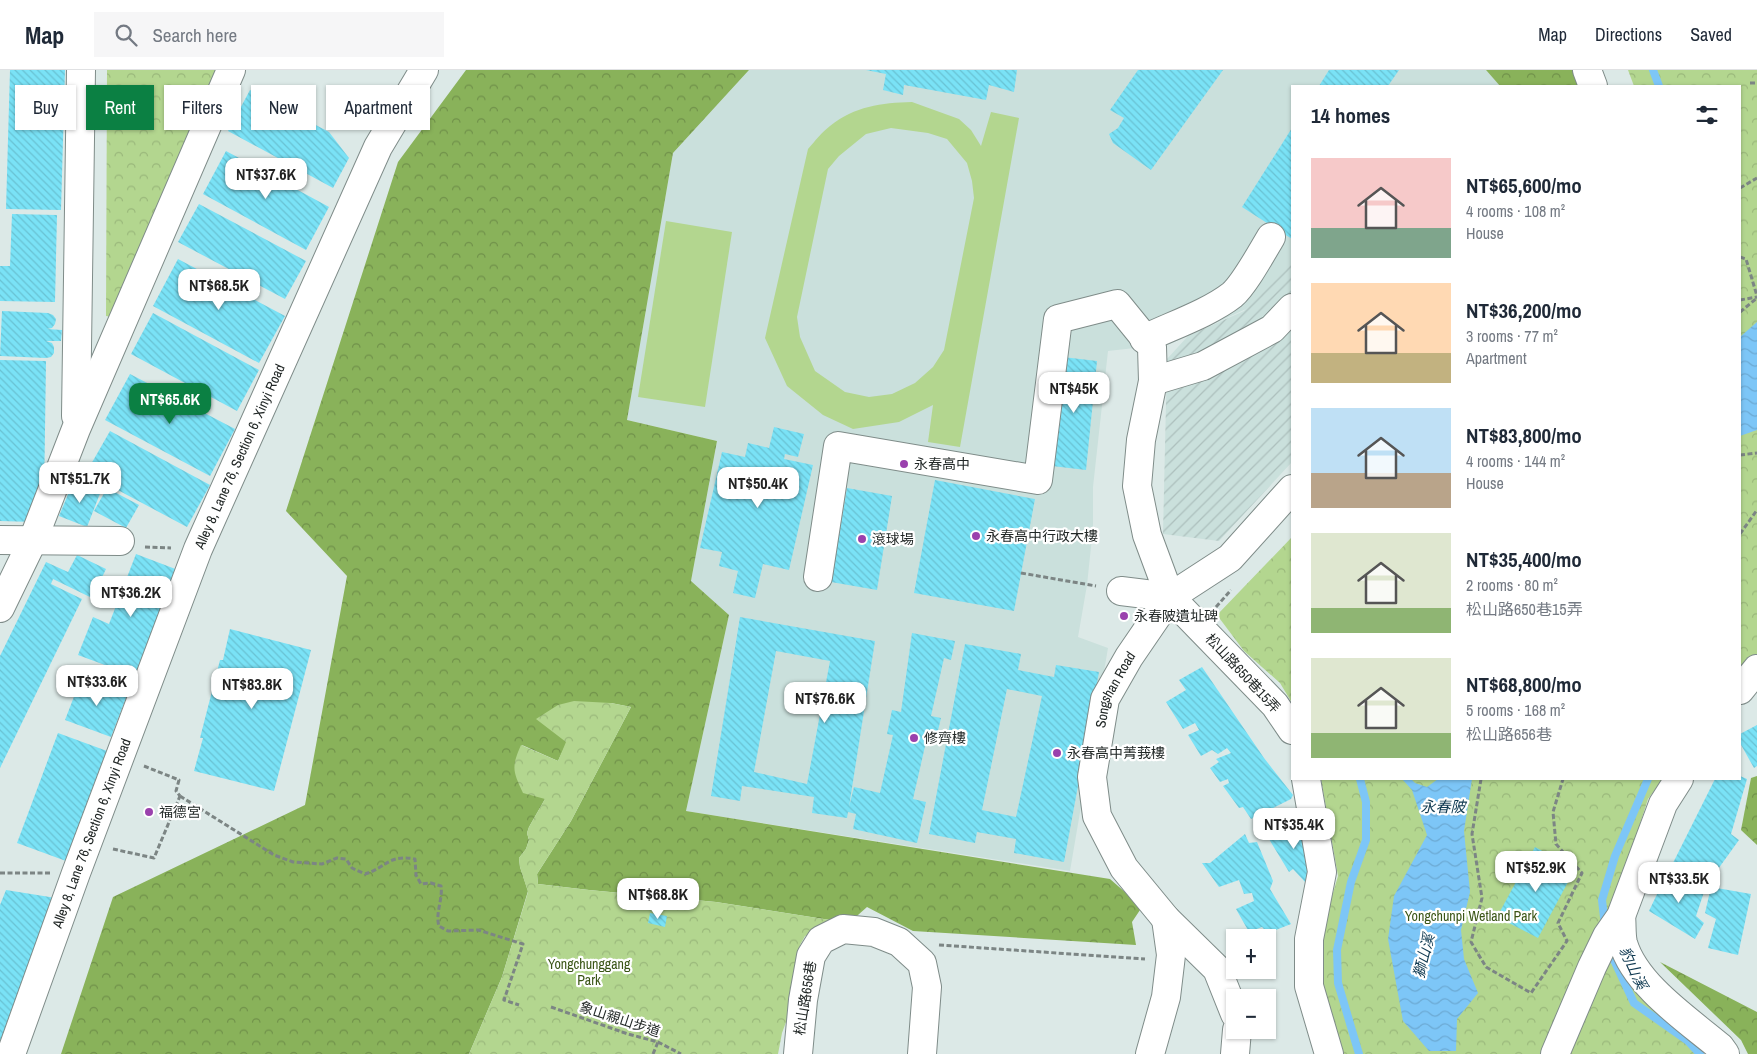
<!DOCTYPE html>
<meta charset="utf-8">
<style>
:root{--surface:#fff;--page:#f6f6f7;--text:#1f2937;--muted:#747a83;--line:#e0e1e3;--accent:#0b8043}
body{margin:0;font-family:"Archivo Narrow","Noto Sans TC",sans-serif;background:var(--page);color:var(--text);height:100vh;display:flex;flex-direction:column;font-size:19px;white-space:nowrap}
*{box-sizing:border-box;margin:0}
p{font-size:16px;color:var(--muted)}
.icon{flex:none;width:28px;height:28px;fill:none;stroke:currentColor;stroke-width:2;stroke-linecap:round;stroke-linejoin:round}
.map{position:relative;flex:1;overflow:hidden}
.details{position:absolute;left:1291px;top:15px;width:450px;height:695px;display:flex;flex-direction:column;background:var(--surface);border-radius:0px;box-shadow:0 1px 4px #0004}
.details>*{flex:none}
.banner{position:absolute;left:15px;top:15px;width:475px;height:45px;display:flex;gap:10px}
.buttons{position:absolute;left:1226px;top:859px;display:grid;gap:10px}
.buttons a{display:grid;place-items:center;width:50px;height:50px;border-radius:0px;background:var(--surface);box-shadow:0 1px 4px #0004;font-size:25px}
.price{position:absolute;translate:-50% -42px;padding:0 11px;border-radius:10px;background:#fff;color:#222;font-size:16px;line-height:32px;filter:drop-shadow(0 1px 2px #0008)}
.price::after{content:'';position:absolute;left:50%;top:30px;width:15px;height:11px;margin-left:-8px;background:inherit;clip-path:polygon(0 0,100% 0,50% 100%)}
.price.active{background:var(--accent);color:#fff}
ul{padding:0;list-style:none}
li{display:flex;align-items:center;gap:15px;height:125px;padding:0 20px}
li span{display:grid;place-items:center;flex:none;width:140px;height:100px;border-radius:0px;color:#555}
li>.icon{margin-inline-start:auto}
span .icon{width:60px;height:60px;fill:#fffc;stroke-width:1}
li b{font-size:21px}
h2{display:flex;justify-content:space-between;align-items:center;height:60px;padding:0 20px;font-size:21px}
.tag{padding:0 18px;border-radius:0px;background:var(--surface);box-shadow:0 1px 4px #0004;font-size:18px;line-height:45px}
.tag.active{background:var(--accent);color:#fff}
header{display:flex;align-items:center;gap:30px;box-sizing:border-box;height:70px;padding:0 25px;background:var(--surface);border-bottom:1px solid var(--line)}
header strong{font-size:24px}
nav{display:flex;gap:28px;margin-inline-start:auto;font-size:18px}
.search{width:350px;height:45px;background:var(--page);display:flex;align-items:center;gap:12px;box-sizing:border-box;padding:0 18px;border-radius:0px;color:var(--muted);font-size:19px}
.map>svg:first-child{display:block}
</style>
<header>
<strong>Map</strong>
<div class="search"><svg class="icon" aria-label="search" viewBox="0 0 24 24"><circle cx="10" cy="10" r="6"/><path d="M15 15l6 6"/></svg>Search here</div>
<nav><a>Map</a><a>Directions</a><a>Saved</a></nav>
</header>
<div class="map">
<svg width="1757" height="984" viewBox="0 0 1757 984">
<defs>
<pattern id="industrial-furrows" width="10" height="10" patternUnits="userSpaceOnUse" patternTransform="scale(1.25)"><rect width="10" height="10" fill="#cae0dc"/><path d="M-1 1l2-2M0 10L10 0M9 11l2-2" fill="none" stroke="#adc0bd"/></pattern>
<pattern id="forest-crowns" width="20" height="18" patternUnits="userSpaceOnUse" patternTransform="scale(1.25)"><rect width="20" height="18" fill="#89b25a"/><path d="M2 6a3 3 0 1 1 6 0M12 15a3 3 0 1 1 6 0" fill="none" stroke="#70914a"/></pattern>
<pattern id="park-crowns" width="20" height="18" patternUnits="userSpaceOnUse" patternTransform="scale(1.25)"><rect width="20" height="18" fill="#b3d68f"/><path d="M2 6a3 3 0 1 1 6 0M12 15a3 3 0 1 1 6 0" fill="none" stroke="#9ab87b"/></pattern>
<pattern id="water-waves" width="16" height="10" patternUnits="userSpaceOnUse" patternTransform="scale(1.25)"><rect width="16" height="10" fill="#7dc6f7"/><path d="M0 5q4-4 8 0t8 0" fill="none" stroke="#6caad4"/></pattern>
<pattern id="building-back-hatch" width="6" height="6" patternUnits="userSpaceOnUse" patternTransform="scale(1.25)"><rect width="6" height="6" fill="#7ae2f6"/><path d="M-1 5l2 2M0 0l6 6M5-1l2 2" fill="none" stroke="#69c2d3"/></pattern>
</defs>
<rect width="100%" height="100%" fill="#dce9e7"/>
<path fill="#cae0dc" d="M 749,0 L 1486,0 L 1500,16 L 1292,16 L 1292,190 L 1246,239 L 1170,274 L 1108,281 L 1093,417 L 1093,458 L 1087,515 L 1078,567 L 1108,578 L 1070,801 L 686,741 L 729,545 L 691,511 L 717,371 L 627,350 L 673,83 Z"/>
<path fill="url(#industrial-furrows)" d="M 1292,188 L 1292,392 L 1219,471 L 1163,464 L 1167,289 L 1188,266 L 1244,241 Z"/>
<g fill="#b3d68f" fill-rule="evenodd">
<path d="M 912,32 L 959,49 L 971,60 L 981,76 L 991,42 L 1019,48 L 960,377 L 928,372 L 933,335 L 899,352 L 853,359 L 823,345 L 787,316 L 765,268 L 808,79 C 815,71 822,62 830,56 C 855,36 881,33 912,32 ZM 891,58 L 928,63 L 947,69 L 967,93 L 972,111 L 974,128 L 944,280 L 933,297 L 915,313 L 892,324 L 869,327 L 845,322 L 815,301 L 800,267 L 797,247 L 828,99 L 839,86 L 866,64 Z"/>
<path d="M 666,151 L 732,162 L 705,337 L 638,327 Z"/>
</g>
<g fill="url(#forest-crowns)">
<path d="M 466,0 L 749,0 L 673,83 L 627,350 L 717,371 L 691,511 L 729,545 L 686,741 L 1110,809 L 1142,837 L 1132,852 L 1136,875 L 913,861 L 867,837 L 849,853 L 716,832 L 589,820 L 538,814 L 537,804 L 571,751 L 631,637 L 611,633 L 567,672 L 558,691 L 522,675 L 545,729 L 529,757 L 527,763 L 529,770 L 526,779 L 519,788 L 520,797 L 528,821 L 502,907 L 469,984 L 61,984 L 113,827 L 305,735 L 347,506 L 286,441 L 398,92 Z"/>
<path d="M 1486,0 L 1582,0 L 1588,16 L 1500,16 Z"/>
<path d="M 1757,706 L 1757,775 L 1741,760 L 1751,708 Z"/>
<path d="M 1660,892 L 1757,942 L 1757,984 L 1748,984 L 1741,970 Z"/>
</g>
<g fill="url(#park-crowns)">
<path d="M 107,0 L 230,0 L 122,249 L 106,246 Z"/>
<path d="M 1628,0 L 1757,0 L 1757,584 L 1740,607 L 1740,16 L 1634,16 Z"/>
<path d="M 1292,467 L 1292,633 L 1280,613 L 1244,581 L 1217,545 Z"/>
<path d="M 574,631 L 611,633 L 631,637 L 571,751 L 537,804 L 538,814 L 589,820 L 716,832 L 849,853 L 805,866 L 800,875 L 793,933 L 782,963 L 778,984 L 469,984 L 502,907 L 528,822 L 520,797 L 519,788 L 526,779 L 529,770 L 527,763 L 529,757 L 545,729 L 523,723 C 513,701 511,698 521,675 L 558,691 L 566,672 L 536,649 L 558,635 Z"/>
<path d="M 1321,709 L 1663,709 L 1648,729 L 1614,834 L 1609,891 L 1700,984 L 1344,984 L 1322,910 L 1320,881 L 1327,843 L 1338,806 Z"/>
</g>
<g fill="url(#water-waves)">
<path d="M 1757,252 L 1757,360 L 1740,366 L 1740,267 Z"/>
<path d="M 1402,709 L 1411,709 L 1415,713 L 1427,717 L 1438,709 L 1472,709 L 1464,761 L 1470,822 L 1461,860 L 1464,889 L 1478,923 L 1457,949 L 1456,981 L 1429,981 L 1403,951 L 1388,869 L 1394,826 L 1427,765 L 1412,720 Z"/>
</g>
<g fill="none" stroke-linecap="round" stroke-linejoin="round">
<g stroke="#7dc6f7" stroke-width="8">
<path d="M 1653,0 L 1659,16"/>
<path d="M 1605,856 L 1602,830 L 1615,786 L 1648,709"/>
<path d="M 1608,877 L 1634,933 L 1688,971 L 1700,984"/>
<path d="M 1359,984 L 1338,913 L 1337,880 L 1351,812 L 1366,770 L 1366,732 L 1360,709"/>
</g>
</g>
<g fill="url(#building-back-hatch)" fill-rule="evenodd">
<path d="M 10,0 L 65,0 L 61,140 L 6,139 Z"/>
<path d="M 866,0 L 1017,0 L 1014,22 L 989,15 L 986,30 L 904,15 L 903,25 L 883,20 L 886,4 Z"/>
<path d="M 1138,0 L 1223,0 L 1151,100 L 1113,73 L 1109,64 L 1118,58 L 1124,48 L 1110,40 Z"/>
<path d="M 1329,0 L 1399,0 L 1388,16 L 1319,16 Z"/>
<path d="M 250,20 L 329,62 L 349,88 L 333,118 L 228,61 Z"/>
<path d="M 1292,58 L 1292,169 L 1242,137 Z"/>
<path d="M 226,81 L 329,137 L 306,180 L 203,124 Z"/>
<path d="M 199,134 L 306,191 L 285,229 L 178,172 Z"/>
<path d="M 12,144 L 57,145 L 55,232 L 0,231 L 0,196 L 10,196 Z"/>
<path d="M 178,189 L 285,246 L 259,293 L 153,236 Z"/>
<path d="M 2,241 L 48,243 L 53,245 L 56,249 L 55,254 L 52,258 L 47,259 L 62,260 L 61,271 L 46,271 L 52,273 L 54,277 L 54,283 L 51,287 L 46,288 L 0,286 Z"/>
<path d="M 153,243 L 259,300 L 237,341 L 131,284 Z"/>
<path d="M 1063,287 L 1097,291 L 1086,400 L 1052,396 Z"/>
<path d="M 0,290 L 46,291 L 44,428 L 34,452 L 0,451 Z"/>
<path d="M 130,304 L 235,359 L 210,406 L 105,350 Z"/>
<path d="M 774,357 L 804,364 L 798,387 L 785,384 L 784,389 L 813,395 L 789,500 L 763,494 L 755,528 L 733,523 L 738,501 L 719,496 L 722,482 L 700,478 L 722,382 L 745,387 L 748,373 L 769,378 Z"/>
<path d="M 110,361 L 210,415 L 187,457 L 86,403 Z"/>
<path d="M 74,410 L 101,421 L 87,457 L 59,446 Z"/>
<path d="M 935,410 L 1035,429 L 1014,541 L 914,523 Z"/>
<path d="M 107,418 L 139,435 L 126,458 L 94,441 Z"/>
<path d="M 847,418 L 892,426 L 877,520 L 831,512 Z"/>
<path d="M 136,484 L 178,500 L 137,607 L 78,585 L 93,547 L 109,554 Z"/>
<path d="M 77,485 L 106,499 L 92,528 L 53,509 L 51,514 L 82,529 L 0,698 L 0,586 L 46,492 L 68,502 Z"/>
<path d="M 740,547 L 875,571 L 849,737 L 854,717 L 880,723 L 893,665 L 887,664 L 892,640 L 901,642 L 912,563 L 955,571 L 951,590 L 944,588 L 931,646 L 941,648 L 935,673 L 926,672 L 913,729 L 926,732 L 917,773 L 853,759 L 856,744 L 848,742 L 847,748 L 812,743 L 814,727 L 742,716 L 740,731 L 711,726 ZM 776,581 L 830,591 L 807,714 L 754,702 Z"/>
<path d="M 230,559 L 311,580 L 274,721 L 194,701 L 203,668 L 200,668 L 220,590 L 223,590 Z"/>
<path d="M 965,574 L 1021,584 L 1018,600 L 1054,607 L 1056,595 L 1099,602 L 1064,792 L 1014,783 L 1016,769 L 977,762 L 975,773 L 929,764 ZM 1007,619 L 1042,626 L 1016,747 L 982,740 Z"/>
<path d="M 1202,597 L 1264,688 L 1293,725 L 1291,729 L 1251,749 L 1243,737 L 1239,738 L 1223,716 L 1229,713 L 1228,709 L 1220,712 L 1210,698 L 1219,692 L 1216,689 L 1231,683 L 1227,678 L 1218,684 L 1212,680 L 1201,686 L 1188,665 L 1199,660 L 1195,653 L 1183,659 L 1166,632 L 1186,620 L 1179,610 Z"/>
<path d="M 82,606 L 128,623 L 111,667 L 65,650 Z"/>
<path d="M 1757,655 L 1757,696 L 1754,698 L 1740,673 L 1740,664 Z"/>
<path d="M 58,663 L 107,681 L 66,791 L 17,773 Z"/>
<path d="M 1740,706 L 1747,709 L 1731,764 L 1739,770 L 1708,813 L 1673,793 L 1715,709 L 1740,709 Z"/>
<path d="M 1287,752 L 1315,778 L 1306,813 L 1293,799 L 1289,802 L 1269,769 Z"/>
<path d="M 1245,764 L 1249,773 L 1257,772 L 1273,811 L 1270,819 L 1291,854 L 1268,863 L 1262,857 L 1249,862 L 1236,839 L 1254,831 L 1252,823 L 1244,824 L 1239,810 L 1219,817 L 1202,793 L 1210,793 Z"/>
<path d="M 1535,777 L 1575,799 L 1538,868 L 1497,847 Z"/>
<path d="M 1668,801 L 1705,819 L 1696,846 L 1704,853 L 1695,869 L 1649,841 Z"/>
<path d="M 1711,817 L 1751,824 L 1738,885 L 1708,878 L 1716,849 L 1705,843 Z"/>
<path d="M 6,820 L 56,828 L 0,975 L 0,835 Z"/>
<path d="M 650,843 L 667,846 L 665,857 L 648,853 Z"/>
</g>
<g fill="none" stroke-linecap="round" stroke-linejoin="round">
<defs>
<g id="minor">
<path d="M 1587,0 L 1593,16"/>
<path d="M 1144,269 C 1171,256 1209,243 1232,225 C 1244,215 1262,182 1271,167"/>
<path d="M 1153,311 L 1203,296 L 1272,259 L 1292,238"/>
<path d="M 76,346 L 81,0"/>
<path d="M 0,470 L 120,471"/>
<path d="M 818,507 L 838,376 L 1038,410 L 1058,249 L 1117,234 L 1152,277 L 1153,311 L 1141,370 L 1137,416 L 1147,465 L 1170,527 L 1275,635 L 1292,660"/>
<path d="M 1121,521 L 1170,527"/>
<path d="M 0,538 L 33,470 L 76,359 L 231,0"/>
<path d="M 1740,620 L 1757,599"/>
<path d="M 1306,709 L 1322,802 L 1309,869 L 1309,916 L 1329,984"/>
<path d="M 1621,846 C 1622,855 1621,865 1623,873 C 1635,915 1688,950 1720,977 L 1725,984"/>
<path id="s1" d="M 1235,944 L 1217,899 L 1166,849 L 1124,798 L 1097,746 L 1092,707 L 1105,629 L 1129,587 L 1170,527 L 1230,488 L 1292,419"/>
<path id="s2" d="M 11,984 L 76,803 L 198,479 L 378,77 L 424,0"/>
<path d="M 798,984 L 803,930 L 811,886 L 821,870 L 843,859 L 874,862 L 899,872 L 922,893 L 927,917 L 922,984"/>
<path d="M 1150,984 L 1166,927 L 1171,885 L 1166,849"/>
<path d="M 1235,984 L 1237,960"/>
<path d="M 1555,984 L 1592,897 L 1607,866 L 1621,846 L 1663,734 L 1679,709"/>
</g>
</defs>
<use href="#minor" stroke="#7f8c89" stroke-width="30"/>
<g stroke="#7c8584" stroke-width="3" stroke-dasharray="5 2.5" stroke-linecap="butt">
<path d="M 1750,13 L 1757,13"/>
<path d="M 1740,118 L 1757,108"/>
<path d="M 1740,187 L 1746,189 L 1757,226"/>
<path d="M 1740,230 L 1757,227"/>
<path d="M 1740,242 L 1757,228"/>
<path d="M 1740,385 L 1757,383"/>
<path d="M 1740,464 L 1757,440"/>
<path d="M 145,477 L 171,478"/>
<path d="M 1021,503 L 1096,516"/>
<path d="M 1216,537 L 1231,520"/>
<path d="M 144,696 L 179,710 L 176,721 L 180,726"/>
<path d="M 1481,709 L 1472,764 L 1482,828 L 1471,872 L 1486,897 L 1531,923 L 1567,871 L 1558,853 L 1582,803 L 1556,774 L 1553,742 L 1563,709"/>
<path d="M 180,726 L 274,785 L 293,792 L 322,794 L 337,788 L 346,789 L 352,798 L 365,804 C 387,797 389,784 415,789 L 416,805 L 421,814 L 431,813 L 441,816 C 443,829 435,844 439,856 L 448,861 L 478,860 L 523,874 L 504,930 L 519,935"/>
<path d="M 113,779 L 154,788 L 180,726"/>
<path d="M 0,803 L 50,803"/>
<path d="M 939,875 L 1145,889"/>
<path d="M 551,937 L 628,964 L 658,972 L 681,984"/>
<path d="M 653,984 L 658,972"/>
</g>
<use href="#minor" stroke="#fff" stroke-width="28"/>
</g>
<g fill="#9a41ad" stroke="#fff" stroke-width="2">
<circle cx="904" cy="394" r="5"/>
<circle cx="976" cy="466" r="5"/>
<circle cx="862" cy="469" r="5"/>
<circle cx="1124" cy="546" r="5"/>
<circle cx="914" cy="668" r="5"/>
<circle cx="1057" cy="683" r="5"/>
<circle cx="149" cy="742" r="5"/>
</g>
<g text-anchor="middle" stroke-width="4.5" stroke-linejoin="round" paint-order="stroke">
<g font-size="14" fill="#222827" stroke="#fff">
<text dy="5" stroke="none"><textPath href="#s2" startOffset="640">Alley 8, Lane 76, Section 6, Xinyi Road</textPath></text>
<text transform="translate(1243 603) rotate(47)" y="5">松山路650巷15弄</text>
<text dy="5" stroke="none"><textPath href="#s1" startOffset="375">Songshan Road</textPath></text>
<text dy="5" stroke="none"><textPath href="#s2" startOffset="235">Alley 8, Lane 76, Section 6, Xinyi Road</textPath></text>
<text transform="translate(805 928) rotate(-81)" y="5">松山路656巷</text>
<text transform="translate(620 949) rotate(18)" y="5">象山親山步道</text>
</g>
<g font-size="14" fill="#222827" stroke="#fff" text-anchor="start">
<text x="914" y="399">永春高中</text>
<text x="986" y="471">永春高中行政大樓</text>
<text x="872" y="474">滾球場</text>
<text x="1134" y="551">永春陂遺址碑</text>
<text x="924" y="673">修齊樓</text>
<text x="1067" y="688">永春高中菁莪樓</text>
<text x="159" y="747">福德宮</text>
</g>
<g font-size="14" fill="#395415" stroke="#fff">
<text x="1471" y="851">Yongchunpi Wetland Park</text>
<text x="589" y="899">Yongchunggang<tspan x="589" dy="16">Park</tspan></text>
</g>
<g font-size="15" font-style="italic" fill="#0f3951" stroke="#fff">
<text x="1443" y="742">永春陂</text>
<text transform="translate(1424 886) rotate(-76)" y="5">獅山溪</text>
<text transform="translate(1633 898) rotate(65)" y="5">豹山溪</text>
</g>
</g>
</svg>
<div class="buttons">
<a>+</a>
<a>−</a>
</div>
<b class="price" style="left:266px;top:130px">NT$37.6K</b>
<b class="price" style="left:219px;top:241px">NT$68.5K</b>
<b class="price" style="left:1074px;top:344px">NT$45K</b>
<b class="price active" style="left:170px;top:355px">NT$65.6K</b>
<b class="price" style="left:80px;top:434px">NT$51.7K</b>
<b class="price" style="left:758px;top:439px">NT$50.4K</b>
<b class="price" style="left:131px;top:548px">NT$36.2K</b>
<b class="price" style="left:97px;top:637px">NT$33.6K</b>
<b class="price" style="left:252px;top:640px">NT$83.8K</b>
<b class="price" style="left:825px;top:654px">NT$76.6K</b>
<b class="price" style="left:1294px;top:780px">NT$35.4K</b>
<b class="price" style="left:1536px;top:823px">NT$52.9K</b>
<b class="price" style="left:1679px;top:834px">NT$33.5K</b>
<b class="price" style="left:658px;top:850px">NT$68.8K</b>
<div class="banner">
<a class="tag">Buy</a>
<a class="tag active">Rent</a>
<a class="tag">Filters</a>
<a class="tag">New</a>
<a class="tag">Apartment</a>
</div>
<section class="details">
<h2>14 homes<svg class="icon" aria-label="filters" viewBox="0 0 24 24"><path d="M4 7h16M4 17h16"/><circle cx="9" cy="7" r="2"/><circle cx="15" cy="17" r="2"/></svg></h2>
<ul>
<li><span style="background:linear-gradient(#f6c9c9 70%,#7fa58c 0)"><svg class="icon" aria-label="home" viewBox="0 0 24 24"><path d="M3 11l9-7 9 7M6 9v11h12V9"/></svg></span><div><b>NT$65,600/mo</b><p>4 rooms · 108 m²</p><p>House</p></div></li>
<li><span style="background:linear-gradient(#ffd9b3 70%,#c2b280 0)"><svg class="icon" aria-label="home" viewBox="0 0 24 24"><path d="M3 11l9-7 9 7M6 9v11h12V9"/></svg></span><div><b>NT$36,200/mo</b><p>3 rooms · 77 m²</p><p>Apartment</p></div></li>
<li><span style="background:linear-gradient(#bfe0f5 65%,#b9a48a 0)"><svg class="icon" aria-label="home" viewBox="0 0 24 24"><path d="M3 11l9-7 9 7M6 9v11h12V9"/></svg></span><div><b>NT$83,800/mo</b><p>4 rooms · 144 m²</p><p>House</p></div></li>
<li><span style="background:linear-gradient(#dfe7d0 75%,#8fb573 0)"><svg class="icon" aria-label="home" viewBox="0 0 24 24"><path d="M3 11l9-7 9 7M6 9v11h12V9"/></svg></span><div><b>NT$35,400/mo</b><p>2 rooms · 80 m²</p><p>松山路650巷15弄</p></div></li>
<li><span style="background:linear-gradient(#dfe7d0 75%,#8fb573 0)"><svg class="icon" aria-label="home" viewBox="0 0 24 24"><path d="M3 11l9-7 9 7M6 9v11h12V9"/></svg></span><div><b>NT$68,800/mo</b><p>5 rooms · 168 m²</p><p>松山路656巷</p></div></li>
</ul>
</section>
</div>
